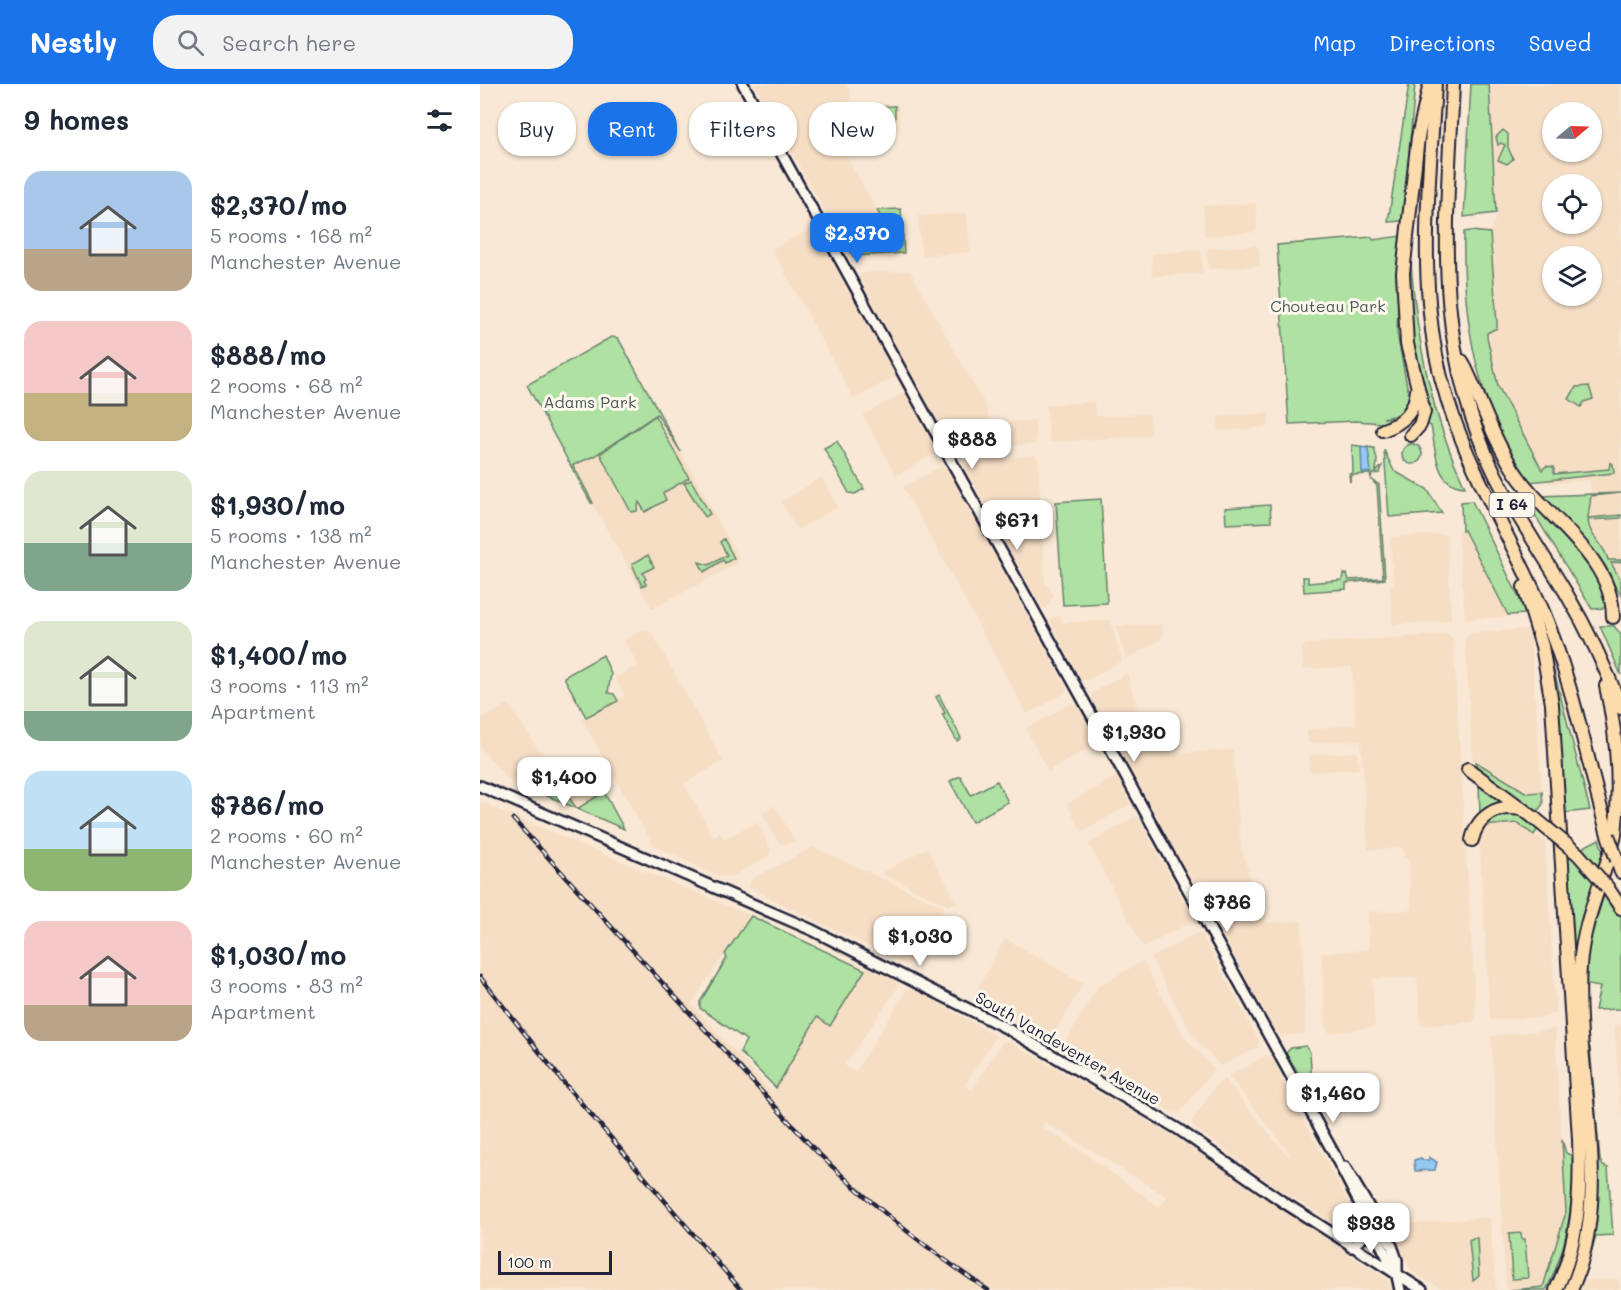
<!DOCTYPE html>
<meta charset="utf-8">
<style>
:root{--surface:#fff;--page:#f2f2f3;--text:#1f2937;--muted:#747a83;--accent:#1a73e8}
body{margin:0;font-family:Mali,sans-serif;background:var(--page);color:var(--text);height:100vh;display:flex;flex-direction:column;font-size:22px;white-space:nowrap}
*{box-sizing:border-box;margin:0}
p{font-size:20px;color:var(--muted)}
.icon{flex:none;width:33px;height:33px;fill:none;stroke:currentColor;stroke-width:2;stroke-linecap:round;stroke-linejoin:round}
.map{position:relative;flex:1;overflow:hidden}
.drawer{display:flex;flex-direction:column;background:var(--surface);width:480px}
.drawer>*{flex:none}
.banner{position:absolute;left:18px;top:18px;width:570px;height:54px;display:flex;gap:12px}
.needle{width:39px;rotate:71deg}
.controls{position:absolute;left:1062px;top:18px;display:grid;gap:12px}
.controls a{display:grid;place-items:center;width:60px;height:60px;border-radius:50%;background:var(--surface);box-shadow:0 2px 4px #0004;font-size:30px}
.scale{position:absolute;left:18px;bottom:15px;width:114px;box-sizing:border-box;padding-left:6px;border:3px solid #22223b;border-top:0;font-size:16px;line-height:21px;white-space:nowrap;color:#22223b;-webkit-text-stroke:4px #fbf7ec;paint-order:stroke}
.price{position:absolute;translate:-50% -51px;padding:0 14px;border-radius:12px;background:#fff;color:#222;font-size:20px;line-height:39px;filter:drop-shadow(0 2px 3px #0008)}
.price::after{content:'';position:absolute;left:50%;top:36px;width:18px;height:14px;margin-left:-9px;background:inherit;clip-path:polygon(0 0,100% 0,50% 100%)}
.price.on{background:var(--accent);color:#fff}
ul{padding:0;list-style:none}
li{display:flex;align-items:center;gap:18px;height:150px;padding:0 24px}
li span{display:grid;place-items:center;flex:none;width:168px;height:120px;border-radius:18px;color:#555}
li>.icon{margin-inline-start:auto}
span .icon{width:72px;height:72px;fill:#fffc;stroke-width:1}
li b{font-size:26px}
h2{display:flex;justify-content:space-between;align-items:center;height:72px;padding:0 24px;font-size:26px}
.tag{padding:0 21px;border-radius:24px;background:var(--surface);box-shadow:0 2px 4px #0004;font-size:21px;line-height:54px}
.tag.on{background:var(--accent);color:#fff}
header{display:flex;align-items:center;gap:36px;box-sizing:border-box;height:84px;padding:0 30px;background:var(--accent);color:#fff}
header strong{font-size:28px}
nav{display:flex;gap:33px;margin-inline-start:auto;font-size:21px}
.search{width:420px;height:54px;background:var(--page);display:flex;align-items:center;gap:15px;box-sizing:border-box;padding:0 21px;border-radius:24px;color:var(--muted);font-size:22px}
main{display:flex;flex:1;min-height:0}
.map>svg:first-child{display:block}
</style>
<header>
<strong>Nestly</strong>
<div class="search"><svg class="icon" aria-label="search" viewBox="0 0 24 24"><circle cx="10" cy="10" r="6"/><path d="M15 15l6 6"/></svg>Search here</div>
<nav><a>Map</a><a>Directions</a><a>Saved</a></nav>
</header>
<main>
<section class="drawer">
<h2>9 homes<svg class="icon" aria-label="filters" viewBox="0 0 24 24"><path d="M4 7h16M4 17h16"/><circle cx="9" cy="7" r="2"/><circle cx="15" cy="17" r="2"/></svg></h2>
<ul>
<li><span style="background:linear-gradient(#a9c7e8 65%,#b9a48a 0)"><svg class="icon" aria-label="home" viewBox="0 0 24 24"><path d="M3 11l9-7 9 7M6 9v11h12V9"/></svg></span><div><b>$2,370/mo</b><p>5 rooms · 168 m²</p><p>Manchester Avenue</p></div></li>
<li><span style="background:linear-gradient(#f6c9c9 60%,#c2b280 0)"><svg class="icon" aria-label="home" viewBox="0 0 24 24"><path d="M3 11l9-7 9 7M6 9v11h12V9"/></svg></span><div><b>$888/mo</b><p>2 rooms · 68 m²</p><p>Manchester Avenue</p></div></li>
<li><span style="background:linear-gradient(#dfe7d0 60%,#7fa58c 0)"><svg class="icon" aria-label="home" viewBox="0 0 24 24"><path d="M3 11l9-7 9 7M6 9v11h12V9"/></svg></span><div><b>$1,930/mo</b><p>5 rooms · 138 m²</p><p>Manchester Avenue</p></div></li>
<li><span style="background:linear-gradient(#dfe7d0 75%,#7fa58c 0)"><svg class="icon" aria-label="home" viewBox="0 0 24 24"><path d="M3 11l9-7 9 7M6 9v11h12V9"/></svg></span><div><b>$1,400/mo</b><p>3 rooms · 113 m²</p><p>Apartment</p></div></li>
<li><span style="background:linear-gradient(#bfe0f5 65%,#8fb573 0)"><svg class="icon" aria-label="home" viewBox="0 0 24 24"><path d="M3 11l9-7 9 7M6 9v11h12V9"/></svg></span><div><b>$786/mo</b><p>2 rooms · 60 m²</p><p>Manchester Avenue</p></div></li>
<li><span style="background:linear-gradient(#f6c9c9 70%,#b9a48a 0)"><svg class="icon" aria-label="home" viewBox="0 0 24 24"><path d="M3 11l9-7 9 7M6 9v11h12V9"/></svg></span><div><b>$1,030/mo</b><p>3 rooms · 83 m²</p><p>Apartment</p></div></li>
</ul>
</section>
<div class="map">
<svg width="1141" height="1206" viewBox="0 0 1141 1206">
<rect width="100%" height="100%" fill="#f8e8d5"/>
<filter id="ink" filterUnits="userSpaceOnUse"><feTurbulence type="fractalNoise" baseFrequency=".0167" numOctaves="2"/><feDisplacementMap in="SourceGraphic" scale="12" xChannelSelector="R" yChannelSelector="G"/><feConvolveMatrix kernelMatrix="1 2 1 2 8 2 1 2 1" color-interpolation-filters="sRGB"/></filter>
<g filter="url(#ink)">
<g fill="#f6dec5" fill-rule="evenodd">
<path d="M 274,0 L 365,0 L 370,6 L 372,23 L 418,20 L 420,46 L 355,52 L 405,141 L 365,164 Z"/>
<path d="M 1009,0 L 1141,0 L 1141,499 L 1104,438 L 1111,412 L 1109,396 L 1069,399 L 1018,302 L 1007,253 L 1009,151 L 1016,132 ZM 1072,28 L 1112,28 L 1112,68 L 1072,68 ZM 1072,100 L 1112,100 L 1112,140 L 1072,140 ZM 1072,172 L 1112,172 L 1112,212 L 1072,212 Z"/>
<path d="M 776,119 L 777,145 L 775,148 L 725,152 L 723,122 Z"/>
<path d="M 487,129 L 490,168 L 442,172 L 438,132 Z"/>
<path d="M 330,145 L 335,146 L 416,292 L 374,315 L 292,165 Z"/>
<path d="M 776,161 L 779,165 L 780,182 L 728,185 L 727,165 Z"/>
<path d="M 721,166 L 723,189 L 672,192 L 672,170 Z"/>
<path d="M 430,187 L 505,321 L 511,339 L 555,336 L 556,356 L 554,360 L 476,365 L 470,361 L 379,192 L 384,189 Z"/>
<path d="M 425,308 L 457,368 L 416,392 L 383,331 Z"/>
<path d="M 614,318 L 616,332 L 670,330 L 671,349 L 666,352 L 570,358 L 566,321 Z"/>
<path d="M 179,328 L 259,475 L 258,479 L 172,525 L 91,382 L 114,372 Z"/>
<path d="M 789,329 L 788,343 L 738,347 L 738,333 Z"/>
<path d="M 555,371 L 558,375 L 565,499 L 574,511 L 566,525 L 561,523 L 483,380 Z"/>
<path d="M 461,383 L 467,384 L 586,603 L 585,609 L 547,630 L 423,403 Z"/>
<path d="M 342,393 L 358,423 L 317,446 L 301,418 Z"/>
<path d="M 984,446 L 1010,494 L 1029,533 L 985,535 L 978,447 Z"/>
<path d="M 967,450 L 971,536 L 913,541 L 910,502 L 914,501 L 910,453 Z"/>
<path d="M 575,532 L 581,532 L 582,539 L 630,536 L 642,577 L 608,596 L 600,595 L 571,539 L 570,536 Z"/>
<path d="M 683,540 L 682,555 L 646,575 L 636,542 Z"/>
<path d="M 164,545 L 172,549 L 243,677 L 204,700 L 234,753 L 240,749 L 244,755 L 277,738 L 291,766 L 288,773 L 250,793 L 238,792 L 173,761 L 102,636 L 145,612 L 135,594 L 158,581 L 144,556 Z"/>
<path d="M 1050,545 L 1062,708 L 1047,709 L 993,677 L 985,554 L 990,549 Z"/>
<path d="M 968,550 L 973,555 L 996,932 L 993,938 L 941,942 L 937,893 L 892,895 L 895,943 L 850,949 L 846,945 L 841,869 L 889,866 L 888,828 L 931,826 L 929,774 L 924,774 L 923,764 L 888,766 L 881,657 L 828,659 L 827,645 L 876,641 L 872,583 L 823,585 L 822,563 L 826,560 Z"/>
<path d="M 647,589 L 667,661 L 690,660 L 691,670 L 753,666 L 761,762 L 784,839 L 822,837 L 825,949 L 802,952 L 796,948 L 612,616 L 612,609 Z"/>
<path d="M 592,619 L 599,622 L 618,659 L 568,687 L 546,645 Z"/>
<path d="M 28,620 L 83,701 L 116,683 L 128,706 L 97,725 L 82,704 L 63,710 L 29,697 L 0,663 L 0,636 Z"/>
<path d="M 877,668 L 879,685 L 829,688 L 830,671 Z"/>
<path d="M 637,692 L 650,720 L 602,748 L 587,720 Z"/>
<path d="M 0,718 L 271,832 L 211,920 L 292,1008 L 337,933 L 350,941 L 387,883 L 416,897 L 418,903 L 365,981 L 375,988 L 427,906 L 434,905 L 516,952 L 485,1001 L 492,1006 L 522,958 L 528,957 L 692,1051 L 907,1196 L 912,1206 L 0,1206 ZM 565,1038 L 687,1113 L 687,1114 L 679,1123 L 603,1068 L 562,1043 Z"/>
<path d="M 295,722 L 315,757 L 306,761 L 298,758 L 282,729 Z"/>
<path d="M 654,733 L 659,735 L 712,833 L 710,839 L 663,863 L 609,760 Z"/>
<path d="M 1037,739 L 1065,757 L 1076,929 L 1064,933 L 1012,936 L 1010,934 L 999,753 L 1003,742 Z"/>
<path d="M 333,763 L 464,823 L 435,880 L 427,881 L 268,803 L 272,795 Z"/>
<path d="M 447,764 L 477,818 L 469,822 L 401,789 Z"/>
<path d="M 716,849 L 722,851 L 779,957 L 777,964 L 741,982 L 714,954 L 671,874 Z"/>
<path d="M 525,854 L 603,900 L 571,955 L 565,956 L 493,914 Z"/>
<path d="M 663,877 L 703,951 L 734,985 L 700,1029 L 693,1029 L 584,965 L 584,960 L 618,902 Z"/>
<path d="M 1141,940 L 1141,1038 L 1135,945 L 1136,942 Z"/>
<path d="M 1075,945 L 1086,1128 L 1062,1203 L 1026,1206 L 1011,952 Z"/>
<path d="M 787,971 L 795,978 L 806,1005 L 884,1145 L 877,1153 L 800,1106 L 713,1043 L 712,1037 L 736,1001 L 745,995 L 807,1071 L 810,1070 L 749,992 Z"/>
<path d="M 1010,1133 L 1016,1206 L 965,1206 L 933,1189 L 906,1142 Z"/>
<path d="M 1139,1195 L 1140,1206 L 1095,1206 L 1099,1197 Z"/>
</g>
<g fill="#afe1a2" stroke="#68826e" stroke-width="1.5">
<path d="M 929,0 L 935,0 L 923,137 L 908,138 Z"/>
<path d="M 991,0 L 1009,0 L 1016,129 L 984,133 Z"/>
<path d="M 415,22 L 415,36 L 394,37 L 393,23 Z"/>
<path d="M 1023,46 L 1028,50 L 1028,63 L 1033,75 L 1027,80 L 1018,76 L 1025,61 L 1021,59 L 1018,61 L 1016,53 Z"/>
<path d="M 421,125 L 424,169 L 373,172 L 368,163 L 405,141 L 397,126 Z"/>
<path d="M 991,147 L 1010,149 L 1017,239 L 1017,244 L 1007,249 L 1007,253 L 1018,302 L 1062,386 L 1066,382 L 1074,383 L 1074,390 L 1129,385 L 1130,378 L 1133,380 L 1134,389 L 1049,398 C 997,323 982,238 984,148 Z"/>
<path d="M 921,152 L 917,249 L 929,313 L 919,333 L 917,331 L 903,334 L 916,334 L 903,339 L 876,337 L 809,340 L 797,161 L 892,153 L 893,156 Z"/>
<path d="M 928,180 L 931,180 C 937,258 951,331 985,403 C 954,402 956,365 951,342 L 945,339 L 931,252 Z"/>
<path d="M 131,253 L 138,254 L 201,368 L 177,330 L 114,372 L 93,381 L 113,419 L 111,419 L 47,301 Z"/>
<path d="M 1109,302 L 1113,315 L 1104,318 L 1101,323 L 1089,315 L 1096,303 Z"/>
<path d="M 175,332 L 209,394 L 183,409 L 186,416 L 165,428 L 159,418 L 157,427 L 151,428 L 120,370 Z"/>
<path d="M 357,357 L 384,405 L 375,410 L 369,409 L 344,364 Z"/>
<circle cx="932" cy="370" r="10"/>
<path d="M 872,361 L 894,364 L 897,375 L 896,388 L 902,382 L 900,389 L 892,390 L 891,394 L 890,390 L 872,391 L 870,398 L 869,390 L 873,389 Z"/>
<path d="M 904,366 L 914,387 L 947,405 L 962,429 L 909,433 Z"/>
<path d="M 891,395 L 899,401 L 905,495 L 866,499 L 866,505 L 824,508 L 823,493 L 828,493 L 828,499 L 862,496 L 863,490 L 867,490 L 869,496 L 903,494 L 897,402 Z"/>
<path d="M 211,396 L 230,430 L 225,433 L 204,399 Z"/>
<path d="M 1141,409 L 1111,412 L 1108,434 L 1141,431 L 1141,434 L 1108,436 C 1109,453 1125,460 1128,476 L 1141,476 L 1141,478 L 1131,479 L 1141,497 L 1141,511 L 1128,491 L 1060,412 Z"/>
<path d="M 1044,413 L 1050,413 C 1079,445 1117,476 1126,520 L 1124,524 L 1112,525 Z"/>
<path d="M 621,415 L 627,519 L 583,521 L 576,418 Z"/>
<path d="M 992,417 L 1047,530 L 1028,531 L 984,446 L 982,447 L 981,418 Z"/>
<path d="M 790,421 L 791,438 L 746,440 L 745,424 Z"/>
<path d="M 244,455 L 254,474 L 245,479 L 243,476 L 224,488 L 219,478 L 229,481 L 247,471 L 240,458 Z"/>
<path d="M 168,471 L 174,483 L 163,489 L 166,495 L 164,497 L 166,500 L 162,502 L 152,480 Z"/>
<path d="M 1120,542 L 1134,542 L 1141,551 L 1141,591 Z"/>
<path d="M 123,571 L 131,590 L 128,609 L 134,610 L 138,617 L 106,633 L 84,593 Z"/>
<path d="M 1074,587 L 1110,726 L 1085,729 Z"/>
<path d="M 459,611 L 481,654 L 477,657 L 462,630 L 465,629 L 456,613 Z"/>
<path d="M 996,678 L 1047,709 L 1062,708 L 1063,720 L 1056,729 L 997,688 Z"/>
<path d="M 480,692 L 491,711 L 517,697 L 528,718 L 492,738 L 470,697 Z"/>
<path d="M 999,700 L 1026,718 L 1000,730 Z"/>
<path d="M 82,704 L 97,725 L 124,708 L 144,745 L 63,710 Z"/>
<path d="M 1021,729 L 1040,729 L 1059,743 L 1054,751 L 1037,739 L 1003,742 Z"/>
<path d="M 1119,755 L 1124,771 L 1119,786 L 1100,765 Z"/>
<path d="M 1087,767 L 1117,798 L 1094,893 Z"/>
<path d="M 1125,808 L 1141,831 L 1141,925 L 1115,926 L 1120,903 L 1103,900 L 1109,858 Z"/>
<path d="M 271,832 L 385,886 L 350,942 L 337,933 L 296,1004 L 260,968 L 266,956 L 220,924 L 220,918 L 247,874 L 245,870 Z"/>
<path d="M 826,962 L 830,968 L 832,1002 L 828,1005 L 806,969 L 811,964 Z"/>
<path d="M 1110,964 L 1120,1076 L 1123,1082 L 1128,1084 L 1133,1151 L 1116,1152 L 1102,1197 L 1099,1197 C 1126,1130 1110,1037 1107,965 Z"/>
<path d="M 1082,1056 L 1086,1069 L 1094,1073 C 1093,1119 1088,1165 1066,1206 L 1031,1206 L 1063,1203 L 1086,1128 Z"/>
<path d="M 1041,1149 L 1042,1155 L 1045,1155 L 1048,1194 L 1032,1195 L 1029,1150 Z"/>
<path d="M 993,1154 L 997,1154 L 999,1192 L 993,1197 L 989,1156 Z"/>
</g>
<g fill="#92caf1" stroke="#6587a8" stroke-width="1.5">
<path d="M 881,363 L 888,364 L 891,388 L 882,389 Z"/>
<path d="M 949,1073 L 957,1078 L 955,1086 L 935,1087 L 934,1076 L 941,1074 L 942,1076 L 949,1076 Z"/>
</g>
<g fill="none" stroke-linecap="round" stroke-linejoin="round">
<defs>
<g id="secondary">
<path d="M 263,0 L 853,1068 L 917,1192 L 920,1206"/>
<path d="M 0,702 L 332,846 L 526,944 L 698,1045 L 803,1118 L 942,1206"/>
<path d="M 865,1083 L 912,1162 L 917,1176 L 917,1190"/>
<path d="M 871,1163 L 887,1150 L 887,1137"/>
</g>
<g id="motorway">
<path d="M 955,0 C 950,90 939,182 956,271 C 974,364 1025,440 1062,525 C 1093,598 1107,676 1128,751"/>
<path d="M 973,0 C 967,139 951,262 1016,392 C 1037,433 1063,470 1086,509 C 1108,546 1126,584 1141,624"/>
<path d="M 982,277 C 1000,313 1011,351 1033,385 C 1063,433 1133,471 1133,533"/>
<path d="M 903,346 C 924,339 935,327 937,306"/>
<path d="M 931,351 L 940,341 L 944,328 L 927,260 L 923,189 L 938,53 L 949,4"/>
<path d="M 1044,503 L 1062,562 L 1072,620 L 1099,1055 C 1101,1108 1099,1158 1076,1206"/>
<path d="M 988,685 L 1053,733"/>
<path d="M 992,756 C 997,733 1017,720 1040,725"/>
<path d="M 1137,776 L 1141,788"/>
<path d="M 1127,803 L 1141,824"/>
<path d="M 1091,1206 C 1136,1106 1093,988 1100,882 C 1103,836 1124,795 1135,751 C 1141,701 1137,651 1126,602"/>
</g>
</defs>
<use href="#secondary" stroke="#22223b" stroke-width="14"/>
<use href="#motorway" stroke="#22223b" stroke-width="16"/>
<use href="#secondary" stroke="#fbf7ec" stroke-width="9"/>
<use href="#motorway" stroke="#fcdcac" stroke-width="12"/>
<defs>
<g id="rail">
<path d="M 33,735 L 334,1065 C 388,1118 445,1164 508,1206"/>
<path d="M 0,893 L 84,999 L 261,1206"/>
</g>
</defs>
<use href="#rail" stroke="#22223b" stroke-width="4.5"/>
<use href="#rail" stroke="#fbf7ec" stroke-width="2" stroke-dasharray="7" stroke-linecap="butt"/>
<defs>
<g id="motorway-bridge">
<path d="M 1053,733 L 1098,770 L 1127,803"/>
<path d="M 1128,751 L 1137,776"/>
</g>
</defs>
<use href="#motorway-bridge" stroke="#22223b" stroke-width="16" stroke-linecap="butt"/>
<use href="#motorway-bridge" stroke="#fcdcac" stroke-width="12"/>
</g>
</g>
<g text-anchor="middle" stroke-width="6" stroke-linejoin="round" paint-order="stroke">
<rect fill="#fbf7ec" stroke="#636270" stroke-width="1.5" x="1009.5" y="409" width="45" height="24" rx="4.5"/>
<g font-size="15" font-weight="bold" fill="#22223b">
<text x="1032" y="426">I 64</text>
</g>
<g font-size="16" fill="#4c5b5a" stroke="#fbf7ec">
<text x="848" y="228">Chouteau Park</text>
<text x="110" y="324">Adams Park</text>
</g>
<g font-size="16" fill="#22223b" stroke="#fbf7ec">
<text transform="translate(588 964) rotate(30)" y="6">South Vandeventer Avenue</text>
</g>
</g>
</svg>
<div class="controls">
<a><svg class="needle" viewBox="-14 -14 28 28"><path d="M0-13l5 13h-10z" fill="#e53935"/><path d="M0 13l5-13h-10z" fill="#747a83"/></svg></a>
<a><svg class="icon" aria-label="locate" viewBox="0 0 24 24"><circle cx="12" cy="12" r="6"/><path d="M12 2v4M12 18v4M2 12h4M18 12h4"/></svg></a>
<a><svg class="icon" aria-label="layers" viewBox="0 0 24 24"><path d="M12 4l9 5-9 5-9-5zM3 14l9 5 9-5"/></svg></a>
</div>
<div class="scale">100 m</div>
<b class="price on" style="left:377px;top:180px">$2,370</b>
<b class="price" style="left:492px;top:386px">$888</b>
<b class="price" style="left:537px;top:467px">$671</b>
<b class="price" style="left:654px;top:679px">$1,930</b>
<b class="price" style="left:84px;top:724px">$1,400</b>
<b class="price" style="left:747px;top:849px">$786</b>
<b class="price" style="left:440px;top:883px">$1,030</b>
<b class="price" style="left:853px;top:1040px">$1,460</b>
<b class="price" style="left:891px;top:1170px">$938</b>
<div class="banner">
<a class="tag">Buy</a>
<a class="tag on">Rent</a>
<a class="tag">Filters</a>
<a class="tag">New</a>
</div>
</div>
</main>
